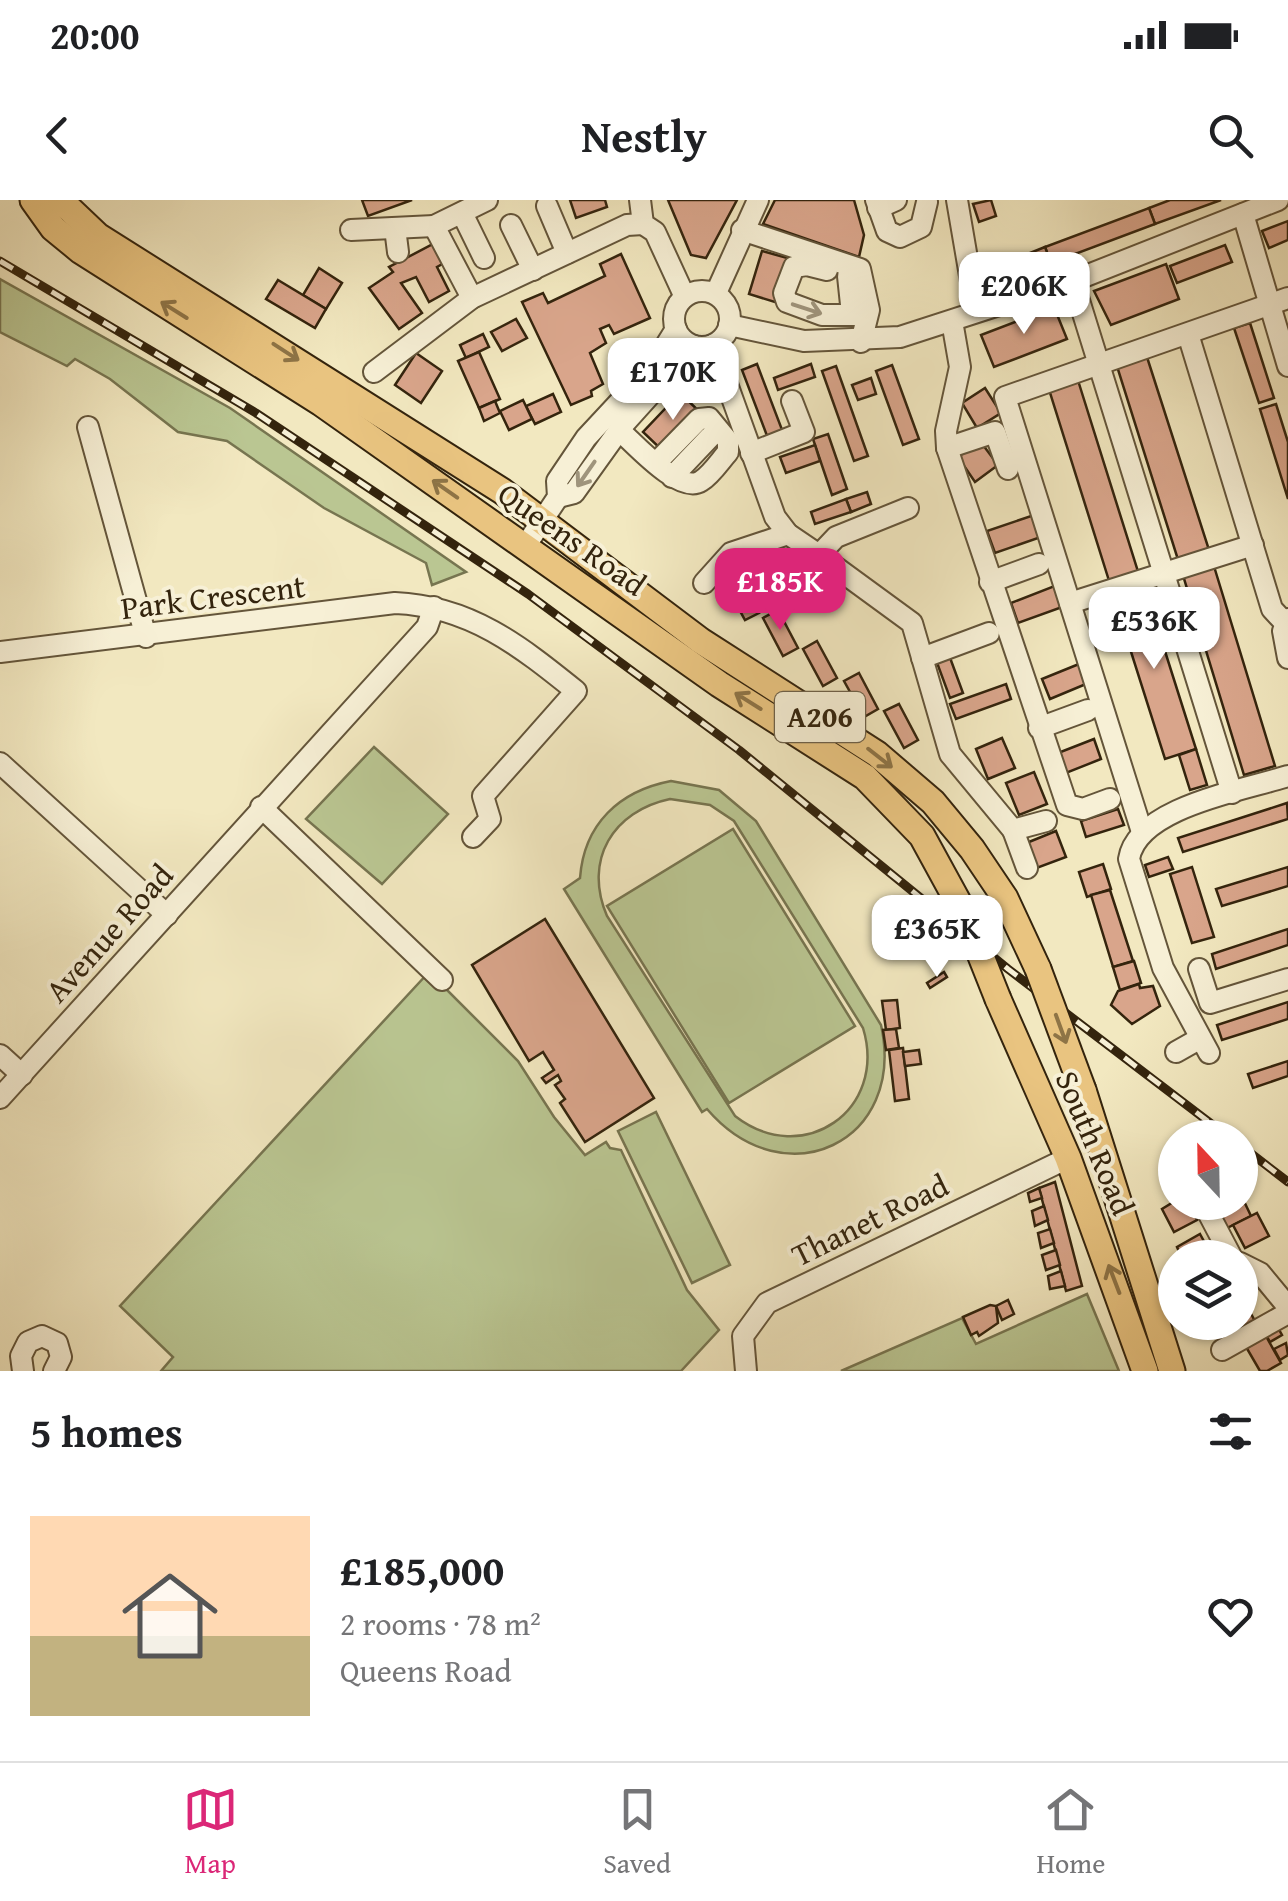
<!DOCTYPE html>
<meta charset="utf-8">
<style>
:root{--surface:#fff;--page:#f6f6f6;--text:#202124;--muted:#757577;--line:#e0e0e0;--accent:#db2777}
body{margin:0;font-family:"Gentium Book Plus",serif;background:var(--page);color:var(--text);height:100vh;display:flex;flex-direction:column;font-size:38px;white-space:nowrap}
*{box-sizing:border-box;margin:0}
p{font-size:32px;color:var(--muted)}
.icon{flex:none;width:55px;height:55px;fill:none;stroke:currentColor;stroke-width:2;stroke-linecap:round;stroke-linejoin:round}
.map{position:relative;height:1171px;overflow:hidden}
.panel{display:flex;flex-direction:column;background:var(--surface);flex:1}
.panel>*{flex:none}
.needle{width:65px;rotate:338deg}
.fabs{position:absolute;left:1158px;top:920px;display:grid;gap:20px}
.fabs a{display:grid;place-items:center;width:100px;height:100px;border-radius:50%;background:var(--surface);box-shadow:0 2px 8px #0004;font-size:50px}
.price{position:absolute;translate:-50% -85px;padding:0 22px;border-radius:20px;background:#fff;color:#222;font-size:32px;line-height:65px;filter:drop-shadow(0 2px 5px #0008)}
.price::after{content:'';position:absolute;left:50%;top:60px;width:30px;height:22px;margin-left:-15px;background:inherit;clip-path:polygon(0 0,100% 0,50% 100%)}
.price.active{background:var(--accent);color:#fff}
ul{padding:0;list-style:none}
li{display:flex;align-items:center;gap:30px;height:250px;padding:0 30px}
li span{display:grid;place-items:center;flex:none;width:280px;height:200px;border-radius:0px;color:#555}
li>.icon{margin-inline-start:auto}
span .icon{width:120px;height:120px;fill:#fffc;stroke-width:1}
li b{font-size:42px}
h2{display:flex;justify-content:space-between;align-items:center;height:120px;padding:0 30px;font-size:42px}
.status{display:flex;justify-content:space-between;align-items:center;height:70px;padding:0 50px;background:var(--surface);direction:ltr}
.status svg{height:28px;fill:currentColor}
header{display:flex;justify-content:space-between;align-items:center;height:130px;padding:0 30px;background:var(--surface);font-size:45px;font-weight:700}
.dock{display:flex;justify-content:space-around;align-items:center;height:140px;border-top:2px solid var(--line);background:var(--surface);font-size:28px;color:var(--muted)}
.dock a{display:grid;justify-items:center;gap:5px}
.dock .active{color:var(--accent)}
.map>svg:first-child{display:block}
</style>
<div class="status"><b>20:00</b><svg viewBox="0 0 49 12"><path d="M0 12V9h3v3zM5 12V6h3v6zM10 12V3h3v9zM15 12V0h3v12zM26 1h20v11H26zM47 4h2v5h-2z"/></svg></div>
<header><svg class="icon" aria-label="back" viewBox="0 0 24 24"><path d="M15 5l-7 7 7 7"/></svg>Nestly<svg class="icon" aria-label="search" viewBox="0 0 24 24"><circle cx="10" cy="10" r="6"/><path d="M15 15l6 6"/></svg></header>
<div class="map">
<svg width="1288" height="1171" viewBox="0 0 1288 1171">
<rect width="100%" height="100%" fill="#f2e8c0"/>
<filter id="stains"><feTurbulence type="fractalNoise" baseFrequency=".002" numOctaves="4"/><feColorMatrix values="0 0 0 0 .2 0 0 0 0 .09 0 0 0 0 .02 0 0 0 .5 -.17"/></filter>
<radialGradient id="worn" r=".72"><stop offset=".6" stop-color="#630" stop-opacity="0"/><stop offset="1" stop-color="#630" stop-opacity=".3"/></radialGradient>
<g fill="#bac692" stroke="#777550" stroke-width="2.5" fill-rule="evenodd">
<path d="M 0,79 L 230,208 L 466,372 L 432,385 L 426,363 L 324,308 L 227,241 L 178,232 L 110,179 L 75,159 L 67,166 L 0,132 Z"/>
<path d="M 374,547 L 448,614 L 382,684 L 306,619 Z"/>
<path d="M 671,581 L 719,590 L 756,621 L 881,825 C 907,942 785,1000 707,909 L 702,912 L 564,689 L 580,678 C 584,624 619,591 671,581 ZM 670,599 L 710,605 L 734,621 L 863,828 C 888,910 803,969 735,916 L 607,716 C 583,660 613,611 670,599 Z"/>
<path d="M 733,629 L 855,826 L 729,903 L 607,706 Z"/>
<path d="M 429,772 L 518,861 L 554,917 L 585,955 L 606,942 L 610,948 L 621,950 L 687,1090 L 719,1130 L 681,1171 L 161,1171 L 173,1157 L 120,1106 Z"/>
<path d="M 656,912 L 730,1065 L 692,1083 L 618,931 Z"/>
<path d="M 1087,1094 L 1119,1171 L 841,1171 L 962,1118 L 976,1144 Z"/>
</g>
<g fill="#d9a58b" stroke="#34240d" stroke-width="2.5">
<path d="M 362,0 L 412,0 L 368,16 Z"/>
<path d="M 570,0 L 605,0 L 607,7 L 576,18 Z"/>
<path d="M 668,0 L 737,0 L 706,58 L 691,55 Z"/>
<path d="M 775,0 L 854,0 L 864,35 L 859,57 L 763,24 Z"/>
<path d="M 991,0 L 996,16 L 979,22 L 973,4 Z"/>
<path d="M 1170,0 L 1221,0 L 1155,24 L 1149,8 Z"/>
<path d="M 1149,8 L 1155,24 L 1051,63 L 1045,47 Z"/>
<path d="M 1288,21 L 1288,40 L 1269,48 L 1262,31 Z"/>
<path d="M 433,44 L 444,63 L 437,67 L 449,91 L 429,102 L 416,77 L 401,83 L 422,113 L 399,129 L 369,88 L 393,72 L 389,67 Z"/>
<path d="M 1225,45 L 1232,62 L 1177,83 L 1170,66 Z"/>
<path d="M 1045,47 L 1051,63 L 1001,82 L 995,67 Z"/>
<path d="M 762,51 L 791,59 L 778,103 L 749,94 Z"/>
<path d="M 621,54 L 650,118 L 614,134 L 609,125 L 600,129 L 606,143 L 590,153 L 603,184 L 591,191 L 592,196 L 571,205 L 522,102 L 543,93 L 548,103 L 605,76 L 600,64 Z"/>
<path d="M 994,64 L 1000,80 L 988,85 L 981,69 Z"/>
<path d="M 1166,64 L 1179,99 L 1111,125 L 1094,91 Z"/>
<path d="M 319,68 L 342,83 L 326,109 L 303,95 Z"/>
<path d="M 278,80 L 326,109 L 315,128 L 266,99 Z"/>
<path d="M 1054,107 L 1067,139 L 994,167 L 981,135 Z"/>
<path d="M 516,119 L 527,138 L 502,151 L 491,132 Z"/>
<path d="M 1250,123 L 1274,198 L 1259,203 L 1234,128 Z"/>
<path d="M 483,134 L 489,147 L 466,158 L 460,145 Z"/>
<path d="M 479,152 L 500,199 L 479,208 L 458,161 Z"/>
<path d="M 416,153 L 442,171 L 421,203 L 395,185 Z"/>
<path d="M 1146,154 L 1210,353 L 1180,366 L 1115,160 Z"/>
<path d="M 757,164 L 784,235 L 769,241 L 742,170 Z"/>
<path d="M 811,164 L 815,177 L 778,190 L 774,178 Z"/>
<path d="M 892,165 L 919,239 L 903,245 L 876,171 Z"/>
<path d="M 836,166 L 868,256 L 854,261 L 822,171 Z"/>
<path d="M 1076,174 L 1140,378 L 1111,387 L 1047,183 Z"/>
<path d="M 871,178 L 876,194 L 858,200 L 852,185 Z"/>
<path d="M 985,188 L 1001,213 L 977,228 L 962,203 Z"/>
<path d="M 680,193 L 702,214 L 665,253 L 643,232 Z"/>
<path d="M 553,194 L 561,212 L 535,224 L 526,206 Z"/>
<path d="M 523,200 L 532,219 L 509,230 L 500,211 Z"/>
<path d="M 495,201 L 500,213 L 484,221 L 479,208 Z"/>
<path d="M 1276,204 L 1288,242 L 1288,299 L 1260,209 Z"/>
<path d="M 828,234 L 847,289 L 832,295 L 813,239 Z"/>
<path d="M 980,241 L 998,265 L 975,282 L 958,257 Z"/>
<path d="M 815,245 L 820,261 L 786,273 L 780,257 Z"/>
<path d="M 867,292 L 871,304 L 851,312 L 846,299 Z"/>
<path d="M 846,299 L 851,312 L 815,324 L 811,312 Z"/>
<path d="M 1034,315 L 1041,337 L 995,353 L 987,331 Z"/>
<path d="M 776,346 L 783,364 L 747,378 L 740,360 Z"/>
<path d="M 1213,363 L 1275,566 L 1244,575 L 1182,372 Z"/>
<path d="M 741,379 L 759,413 L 745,420 L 727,387 Z"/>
<path d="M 1057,385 L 1065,406 L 1018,423 L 1011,403 Z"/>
<path d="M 1144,385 L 1196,549 L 1165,559 L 1113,395 Z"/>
<path d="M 778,410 L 798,448 L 783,456 L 763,418 Z"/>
<path d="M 817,441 L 837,478 L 823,486 L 803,449 Z"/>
<path d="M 949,455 L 963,493 L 950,498 L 936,460 Z"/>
<path d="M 1079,464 L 1086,484 L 1050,499 L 1042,479 Z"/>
<path d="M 859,473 L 878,509 L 864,517 L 844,481 Z"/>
<path d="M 1006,484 L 1011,499 L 956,519 L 950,504 Z"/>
<path d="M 899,504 L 918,540 L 904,548 L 884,511 Z"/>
<path d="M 1002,538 L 1015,568 L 988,579 L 976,549 Z"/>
<path d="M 1094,539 L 1101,559 L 1066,573 L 1058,553 Z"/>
<path d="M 1196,549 L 1207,585 L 1190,590 L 1179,555 Z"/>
<path d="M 1034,572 L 1047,604 L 1019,615 L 1006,583 Z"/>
<path d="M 1287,603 L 1288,619 L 1183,652 L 1178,638 Z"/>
<path d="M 1118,609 L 1124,625 L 1086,637 L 1081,621 Z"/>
<path d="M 1056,631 L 1066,657 L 1034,669 L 1024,644 Z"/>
<path d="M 1168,657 L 1173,669 L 1149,677 L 1145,665 Z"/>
<path d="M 1103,664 L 1111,689 L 1087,697 L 1079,672 Z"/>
<path d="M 1192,667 L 1214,737 L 1192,743 L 1170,674 Z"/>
<path d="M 1288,667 L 1288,686 L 1222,706 L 1216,689 Z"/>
<path d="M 1110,690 L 1133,761 L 1113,767 L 1091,695 Z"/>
<path d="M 545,719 L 654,898 L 585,942 L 560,903 L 565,899 L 555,885 L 561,881 L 558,875 L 546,883 L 542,878 L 554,870 L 543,852 L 529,861 L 472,765 Z"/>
<path d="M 1288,729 L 1288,745 L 1216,769 L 1212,754 Z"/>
<path d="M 1134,761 L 1141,783 L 1120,790 L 1113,767 Z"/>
<path d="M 944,772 L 947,777 L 930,788 L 927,783 Z"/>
<path d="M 1139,784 L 1140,788 L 1153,786 L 1160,806 L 1132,824 L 1111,805 L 1118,791 Z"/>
<path d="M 897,800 L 900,828 L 886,830 L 882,801 Z"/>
<path d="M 1288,802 L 1288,819 L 1222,840 L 1217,825 Z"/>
<path d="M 896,829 L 899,848 L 886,850 L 883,830 Z"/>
<path d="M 903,848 L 909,899 L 895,901 L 889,850 Z"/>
<path d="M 919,850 L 921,864 L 905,866 L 903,852 Z"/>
<path d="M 1288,861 L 1288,876 L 1253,888 L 1248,874 Z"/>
<path d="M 1055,982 L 1082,1086 L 1066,1091 L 1039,988 Z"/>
<path d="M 1039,988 L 1042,998 L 1030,1002 L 1028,993 Z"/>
<path d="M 1241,995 L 1251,1016 L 1227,1028 L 1216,1007 L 1240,1002 Z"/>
<path d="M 1175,1001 L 1187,1002 L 1197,1020 L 1174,1032 L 1162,1009 Z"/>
<path d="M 1044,1006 L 1048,1020 L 1035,1026 L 1032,1011 Z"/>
<path d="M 1257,1013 L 1269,1036 L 1245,1048 L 1233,1025 Z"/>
<path d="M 1050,1029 L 1054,1043 L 1041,1048 L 1038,1033 Z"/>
<path d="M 1200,1034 L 1213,1058 L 1182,1058 L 1177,1047 Z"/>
<path d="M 1056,1050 L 1060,1065 L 1046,1070 L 1042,1055 Z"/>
<path d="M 1061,1071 L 1065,1086 L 1050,1089 L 1048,1076 Z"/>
<path d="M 1008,1100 L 1014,1114 L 1002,1120 L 996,1106 Z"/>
<path d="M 1244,1101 L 1256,1123 L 1234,1134 L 1227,1122 L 1240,1122 L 1240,1103 Z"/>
<path d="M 990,1105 L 996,1106 L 998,1123 L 979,1136 L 977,1132 L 971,1135 L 963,1117 Z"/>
<path d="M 1277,1126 L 1282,1135 L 1270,1142 L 1265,1133 Z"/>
<path d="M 1262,1129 L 1281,1163 L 1267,1171 L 1260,1171 L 1242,1140 Z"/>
<path d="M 1286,1143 L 1288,1155 L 1280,1160 L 1274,1149 Z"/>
</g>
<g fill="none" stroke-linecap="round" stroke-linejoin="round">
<defs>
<g id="minor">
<path d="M 640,0 L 643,24 L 655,32 L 684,95"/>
<path d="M 876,0 L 887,31 L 900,37 L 921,27 L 927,2"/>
<path d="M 957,0 L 976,111"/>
<path d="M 547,6 L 567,53"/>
<path d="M 878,8 L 896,0"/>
<path d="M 462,13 L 484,58"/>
<path d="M 1243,14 L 1288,166"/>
<path d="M 511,25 L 533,70"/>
<path d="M 395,28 L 398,52"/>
<path d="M 351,30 L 434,26"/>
<path d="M 742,30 L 860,69 L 869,110 L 861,142"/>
<path d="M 827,70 L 807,65 L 794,67 L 784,93 L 787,102 L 822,115 L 866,115"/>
<path d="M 848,76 L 852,114"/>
<path d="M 1073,81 L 1232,593"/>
<circle cx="702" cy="119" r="28"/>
<path d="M 716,93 L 758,0"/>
<path d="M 472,98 L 434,26 L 487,0"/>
<path d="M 952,121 L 960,167 L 946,231 L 947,248 L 1067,605 L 1083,609 L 1110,599"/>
<path d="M 729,125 L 804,141 L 900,137 L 1073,81 L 1278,0"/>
<path d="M 1188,134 L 1272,409 L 1285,423"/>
<path d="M 713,145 L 775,317 L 788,334 L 819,355 L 836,337 L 908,308"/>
<path d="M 374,172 L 472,98 L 627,25 L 643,24"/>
<path d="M 88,227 L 146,437"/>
<path d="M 619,230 C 635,244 680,295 701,281 C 711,275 720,261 728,252 L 728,241 L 709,218 L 699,219 L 656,263"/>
<path d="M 947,248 L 995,232 L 1008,269"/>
<path d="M 751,253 L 804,232 L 792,201"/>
<path d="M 672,277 L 710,237"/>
<path d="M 558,297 L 574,293 L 622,226 L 694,146"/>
<path d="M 526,345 L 558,297 L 557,281 L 586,238 L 653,166 L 676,129"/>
<path d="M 819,355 L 912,423 L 950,554 L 1013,630 L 1046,621"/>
<path d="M 990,382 L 1039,364"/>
<path d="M 704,383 L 731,353 L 788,334"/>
<path d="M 1070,403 L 1253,345"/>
<path d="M 1288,419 L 1283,431 L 1288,458"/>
<path d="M 0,452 L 395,403 C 470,406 520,446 576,491 L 483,596 L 490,619 L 473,637"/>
<path d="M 922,458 L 989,433"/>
<path d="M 1039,528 L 1088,510"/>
<path d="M 0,563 L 167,715"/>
<path d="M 261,607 L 442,780"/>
<path d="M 1013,630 L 1027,668"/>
<path d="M 1142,632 L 1005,197 L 1288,98"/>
<path d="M 1199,769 L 1210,803 L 1288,779"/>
<path d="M 1176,852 L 1199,839"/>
<path d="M 1209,853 L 1163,768 L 1129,659 C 1137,607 1245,590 1288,576"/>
<path d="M 0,855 L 22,875"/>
<path d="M 0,898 L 427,427 L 434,407"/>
<path d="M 1203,1003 L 1232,1058"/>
<path d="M 1240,1063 L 1260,1073 L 1288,1107"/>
<path d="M 1222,1150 L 1288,1113"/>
<path d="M 23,1171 L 21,1156 L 28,1142 L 42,1136 L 57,1143 L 61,1157 L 54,1171"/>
<path d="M 746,1171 L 743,1136 L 767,1103 L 1068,958"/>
</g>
<g id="major">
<path d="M 33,0 L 53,28 L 81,51 L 321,203 L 719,484 L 865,577 L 922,636 L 963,711"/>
<path d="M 60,0 L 98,36 L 502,291 L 701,441 L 877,554 L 933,602 L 972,649 L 1005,698 L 1038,769"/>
<path d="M 998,799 L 1068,958 L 1145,1171"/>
<path d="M 1083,890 L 1172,1171"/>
</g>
</defs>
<use href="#minor" stroke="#64553a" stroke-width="24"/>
<use href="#major" stroke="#34240d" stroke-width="29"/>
<use href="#minor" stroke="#f7f0d6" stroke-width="20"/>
<use href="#major" stroke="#e9c480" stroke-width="25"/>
<defs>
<g id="rail">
<path d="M 0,61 L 256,213 L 528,394 L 739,550 L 1008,769 L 1230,938"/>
<path d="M 1240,945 L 1288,982"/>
</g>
</defs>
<use href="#rail" stroke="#34240d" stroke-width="9"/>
<use href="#rail" stroke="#f7f0d6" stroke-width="5" stroke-dasharray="15" stroke-linecap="butt"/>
<defs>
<g id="major-bridge">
<path d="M 963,711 L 998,799"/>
<path d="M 1038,769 L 1083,890"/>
</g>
</defs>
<use href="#major-bridge" stroke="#34240d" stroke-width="29" stroke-linecap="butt"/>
<use href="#major-bridge" stroke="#e9c480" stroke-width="25"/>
</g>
<defs><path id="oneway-shaft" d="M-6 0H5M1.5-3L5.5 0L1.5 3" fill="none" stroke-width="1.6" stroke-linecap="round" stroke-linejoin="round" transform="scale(2.5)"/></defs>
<g stroke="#9f947c">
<use href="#oneway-shaft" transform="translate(807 109) rotate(18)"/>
<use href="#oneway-shaft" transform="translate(586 274) rotate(125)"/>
</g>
<g stroke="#8e7446">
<use href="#oneway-shaft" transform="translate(174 110) rotate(-148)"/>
<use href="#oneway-shaft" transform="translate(286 152) rotate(33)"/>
<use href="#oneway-shaft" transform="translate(445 289) rotate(-145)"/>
<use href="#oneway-shaft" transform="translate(748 501) rotate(-148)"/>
<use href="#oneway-shaft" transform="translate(880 558) rotate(38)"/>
<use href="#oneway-shaft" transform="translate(1061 829) rotate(70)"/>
<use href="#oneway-shaft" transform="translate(1114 1079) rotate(-111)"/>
</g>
<g text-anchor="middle" stroke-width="8" stroke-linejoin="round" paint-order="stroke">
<rect fill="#f7f0d6" stroke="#6e6149" stroke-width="2.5" x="775" y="492" width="90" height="50" rx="8"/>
<g font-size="30" font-weight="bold" fill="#34240d">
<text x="820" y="527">A206</text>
</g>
<g font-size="32" fill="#34240d" stroke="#f7f0d6">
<text transform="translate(572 339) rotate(35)" y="11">Queens Road</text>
<text transform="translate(213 397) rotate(-7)" y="11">Park Crescent</text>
<text transform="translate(109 733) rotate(-48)" y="11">Avenue Road</text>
<text transform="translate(1095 943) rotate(67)" y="11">South Road</text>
<text transform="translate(870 1020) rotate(-26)" y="11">Thanet Road</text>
</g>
</g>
<rect width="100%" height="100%" filter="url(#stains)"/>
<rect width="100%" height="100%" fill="url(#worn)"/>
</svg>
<div class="fabs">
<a><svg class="needle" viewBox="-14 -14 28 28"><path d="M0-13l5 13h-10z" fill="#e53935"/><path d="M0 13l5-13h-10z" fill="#757577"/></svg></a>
<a><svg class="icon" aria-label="layers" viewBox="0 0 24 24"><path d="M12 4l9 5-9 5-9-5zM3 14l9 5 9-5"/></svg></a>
</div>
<b class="price" style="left:1024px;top:137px">£206K</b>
<b class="price" style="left:673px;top:223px">£170K</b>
<b class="price active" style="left:780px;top:433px">£185K</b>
<b class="price" style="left:1154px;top:472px">£536K</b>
<b class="price" style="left:937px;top:780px">£365K</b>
</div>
<section class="panel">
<h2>5 homes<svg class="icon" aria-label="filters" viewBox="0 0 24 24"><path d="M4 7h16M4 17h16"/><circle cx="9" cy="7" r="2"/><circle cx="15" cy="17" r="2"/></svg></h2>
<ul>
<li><span style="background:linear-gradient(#ffd9b3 60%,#c2b280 0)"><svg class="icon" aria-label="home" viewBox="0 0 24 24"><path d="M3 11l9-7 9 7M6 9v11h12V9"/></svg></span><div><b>£185,000</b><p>2 rooms · 78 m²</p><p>Queens Road</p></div><svg class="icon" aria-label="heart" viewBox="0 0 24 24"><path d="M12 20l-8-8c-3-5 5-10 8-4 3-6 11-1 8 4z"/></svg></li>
</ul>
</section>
<nav class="dock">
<a class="active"><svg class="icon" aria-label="map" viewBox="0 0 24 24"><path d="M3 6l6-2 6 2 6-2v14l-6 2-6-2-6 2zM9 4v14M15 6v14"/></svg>Map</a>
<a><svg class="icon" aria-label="saved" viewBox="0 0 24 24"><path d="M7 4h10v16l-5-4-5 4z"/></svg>Saved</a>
<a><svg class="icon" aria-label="home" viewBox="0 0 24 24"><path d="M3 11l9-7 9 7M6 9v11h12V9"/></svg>Home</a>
</nav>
